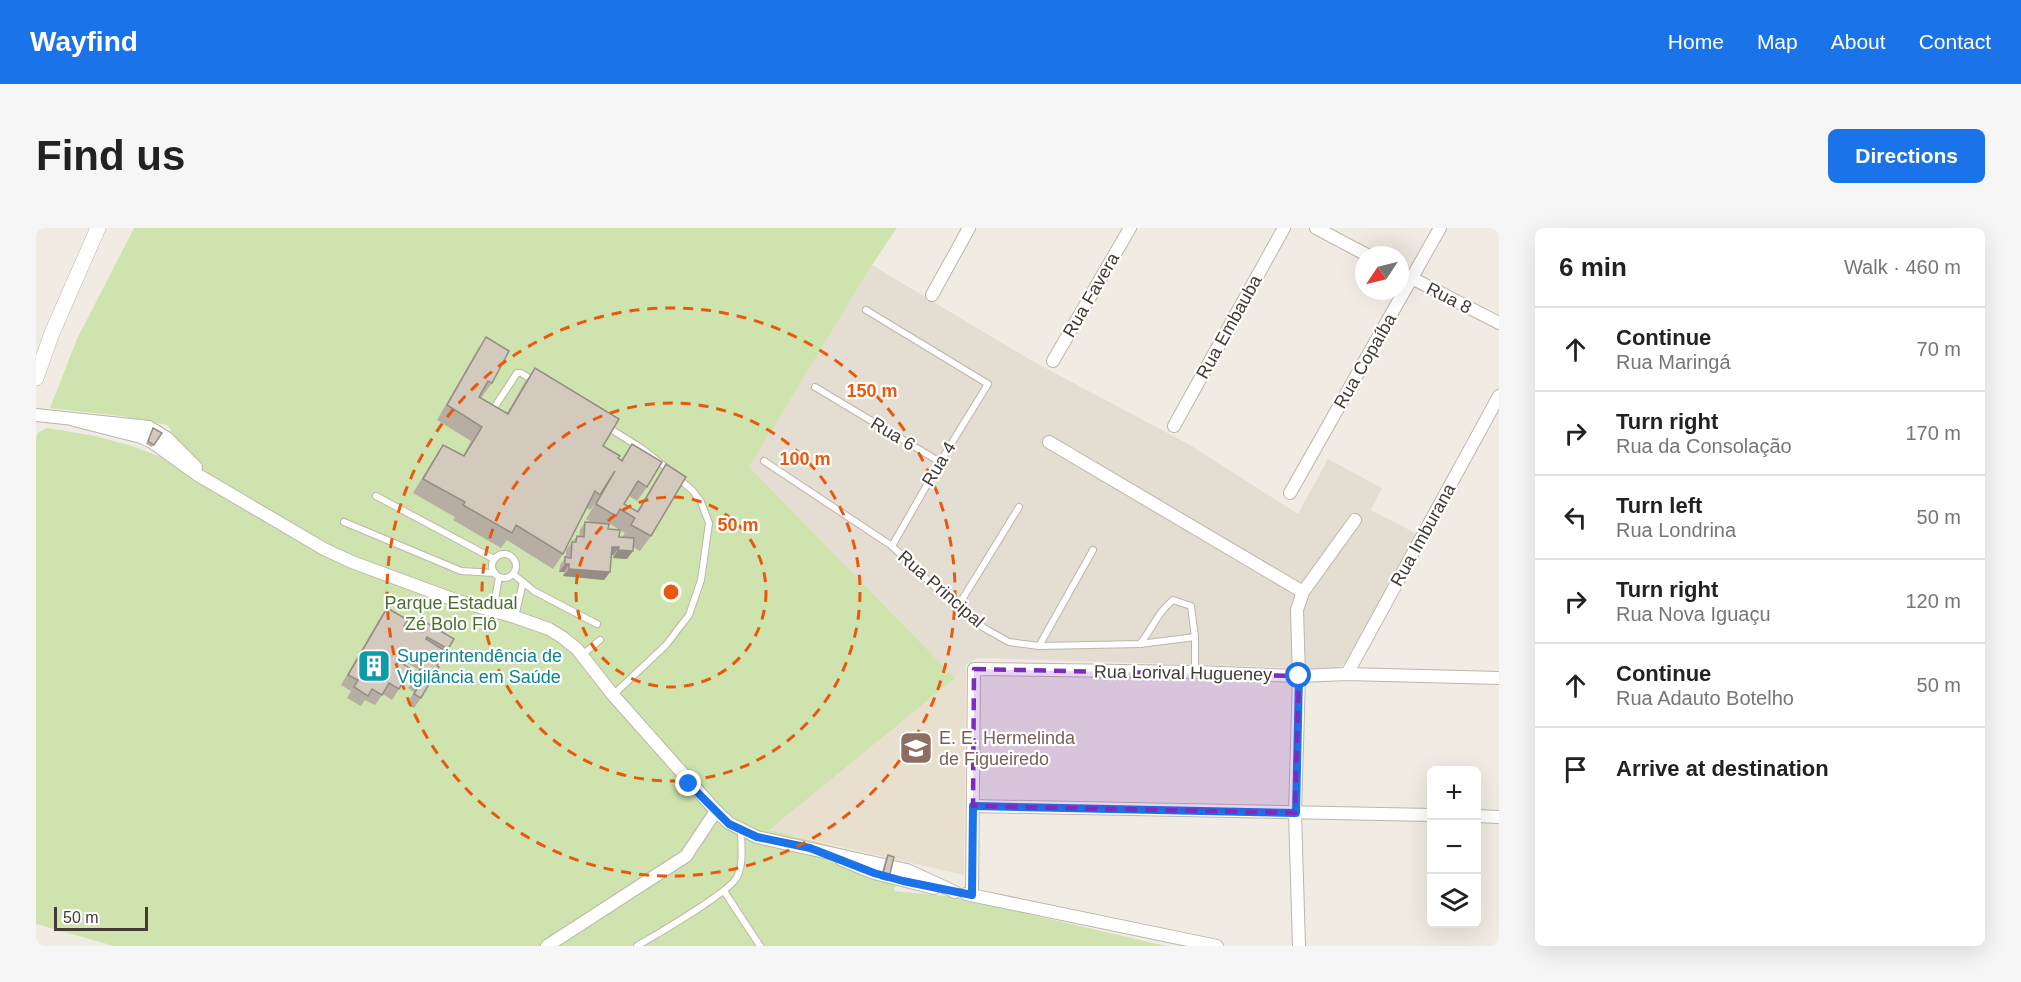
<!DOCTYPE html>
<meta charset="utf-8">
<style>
:root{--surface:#fff;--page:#f6f6f6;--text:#222;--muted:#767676;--line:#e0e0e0;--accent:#1a73e8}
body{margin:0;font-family:Helvetica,sans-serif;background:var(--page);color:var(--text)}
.controls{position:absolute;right:18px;bottom:18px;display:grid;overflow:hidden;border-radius:9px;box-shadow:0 6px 24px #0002}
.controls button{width:54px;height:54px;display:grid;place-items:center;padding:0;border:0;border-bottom:2px solid var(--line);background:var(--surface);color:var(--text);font:30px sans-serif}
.compass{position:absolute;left:1319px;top:18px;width:54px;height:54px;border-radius:50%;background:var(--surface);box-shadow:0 6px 24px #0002;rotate:235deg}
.scale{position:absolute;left:18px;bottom:15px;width:94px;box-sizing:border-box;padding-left:6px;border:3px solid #423b34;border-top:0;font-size:16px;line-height:21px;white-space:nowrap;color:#423b34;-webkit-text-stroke:4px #fff;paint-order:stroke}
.stop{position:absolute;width:18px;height:18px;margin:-14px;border:4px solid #1a73e8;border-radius:50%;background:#fff}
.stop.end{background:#1a73e8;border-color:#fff;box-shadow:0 2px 6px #0008}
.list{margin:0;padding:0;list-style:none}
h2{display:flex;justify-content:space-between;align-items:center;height:78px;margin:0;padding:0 24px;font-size:26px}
h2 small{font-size:20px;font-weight:400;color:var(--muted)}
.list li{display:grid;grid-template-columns:39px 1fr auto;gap:18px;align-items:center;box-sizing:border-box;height:84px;padding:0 24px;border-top:2px solid var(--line)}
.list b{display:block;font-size:22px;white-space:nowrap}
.list p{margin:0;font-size:20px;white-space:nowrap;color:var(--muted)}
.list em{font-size:20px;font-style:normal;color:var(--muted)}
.icon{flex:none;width:33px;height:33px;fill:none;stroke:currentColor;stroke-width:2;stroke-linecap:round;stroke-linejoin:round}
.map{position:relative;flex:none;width:1463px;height:718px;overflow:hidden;border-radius:9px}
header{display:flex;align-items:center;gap:36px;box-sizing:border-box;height:84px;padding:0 30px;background:var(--accent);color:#fff}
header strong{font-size:28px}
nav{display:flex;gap:33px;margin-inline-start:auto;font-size:21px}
.intro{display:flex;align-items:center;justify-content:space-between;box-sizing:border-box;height:144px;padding:0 36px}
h1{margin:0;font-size:42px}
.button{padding:15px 27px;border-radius:9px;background:var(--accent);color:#fff;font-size:21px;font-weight:700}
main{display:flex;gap:36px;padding:0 36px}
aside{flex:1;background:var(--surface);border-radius:9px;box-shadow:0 6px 24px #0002}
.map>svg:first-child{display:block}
.residential{fill:#e4ddd2}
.education{fill:#e9dfce}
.green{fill:#cfe3ae}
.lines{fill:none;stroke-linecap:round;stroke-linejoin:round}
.service-casing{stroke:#beb5aa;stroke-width:8}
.minor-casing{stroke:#beb5aa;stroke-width:14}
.tertiary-casing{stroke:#beb5aa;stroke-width:16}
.service{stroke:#fff;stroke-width:6}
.minor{stroke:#fff;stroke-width:12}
.tertiary{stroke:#fff;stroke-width:15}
.wall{fill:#b6ada3;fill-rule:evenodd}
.shaded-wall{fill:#948d84}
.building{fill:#d4c9bd;stroke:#948d84;stroke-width:1.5}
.route{stroke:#1a73e8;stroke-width:8}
.marked{fill:#7b2cbf;fill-opacity:0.2;stroke:#7b2cbf;stroke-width:4.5;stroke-dasharray:12 8;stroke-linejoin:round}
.ring{fill:none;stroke:#e8590c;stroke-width:3;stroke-dasharray:10 8}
.labels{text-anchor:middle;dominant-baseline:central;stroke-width:4.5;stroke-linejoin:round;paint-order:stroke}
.street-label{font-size:18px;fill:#423b34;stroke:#fff}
.park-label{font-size:18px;fill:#4a6f2c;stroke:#fff}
.culture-label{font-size:18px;fill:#0d838f;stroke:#fff;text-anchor:start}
.education-label{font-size:18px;fill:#785e54;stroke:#fff;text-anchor:start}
.centre{fill:#e8590c;stroke:#fff;stroke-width:3}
.ring-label{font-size:18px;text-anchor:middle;font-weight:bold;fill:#e8590c;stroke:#fff;stroke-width:4.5;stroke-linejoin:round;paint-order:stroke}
</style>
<header>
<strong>Wayfind</strong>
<nav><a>Home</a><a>Map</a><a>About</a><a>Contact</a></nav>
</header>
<div class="intro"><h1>Find us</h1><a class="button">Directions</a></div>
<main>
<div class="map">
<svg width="1463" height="718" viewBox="0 0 1463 718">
<rect width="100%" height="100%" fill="#f0ece3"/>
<!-- residential -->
<path class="residential" d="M836 37 998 134 1154 217 1262 286 1292 231 1346 260 1335 282 1383 307 1320 425 1302 441 941 430 930 437 919 450 712 239Z"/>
<!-- education -->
<path class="education" d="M930 437 928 647 732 602Z"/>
<!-- green -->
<path class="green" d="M98 0H861L836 37 713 239 919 450 733 602 865 635 858 663 919 669 1130 718H78L0 696V210L2 205 11 200 59 208 96 218 122 228 135 202 131 197 84 188 14 180 41 111Z"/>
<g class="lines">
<!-- service casing -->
<g class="service-casing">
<g id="service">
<path d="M830 82 952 156 904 234 856 318"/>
<path d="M779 159 904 234"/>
<path d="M456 183 481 145H485L498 153"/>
<path d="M570 198 608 222 633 242"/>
<path d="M728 233 856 318 921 380 948 400 973 414 1003 418 1104 416 1159 409"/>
<path d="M340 268 458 331"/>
<path d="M308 294 425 343 459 345"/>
<circle cx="468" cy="338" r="12"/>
<path d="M477 346 498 363 561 396"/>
<path d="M921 380 983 279"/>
<path d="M457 383 463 349"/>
<path d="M479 389 487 354"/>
<path d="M1104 416C1117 400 1121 385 1137 372L1155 378 1159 409V444"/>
<path d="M1003 418 1057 322"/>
<path d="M546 427 564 412"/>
<path d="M577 467 630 417 653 387 665 352 673 295 665 274 657 263 641 249"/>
<path d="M688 663 724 718"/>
<path d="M601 718C621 706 693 665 701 649 708 636 705 617 705 602"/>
</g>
</g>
<!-- minor casing -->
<g class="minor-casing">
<g id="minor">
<path d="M1280 0 1331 27"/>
<path d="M1364 44 1463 95"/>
<path d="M896 67 933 0"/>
<path d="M1017 133 1094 0"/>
<path d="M0 187 113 199 131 210 160 239"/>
<path d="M38 192 105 209 116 214 162 247 288 321 316 334 419 372 479 389 513 401 526 409 541 421 577 467 680 583 693 595 721 609 871 642 919 664"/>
<path d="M1138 198 1248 0"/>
<path d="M1013 214 1267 364"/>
<path d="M1254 265 1404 0"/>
<path d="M1311 446 1463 168"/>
<path d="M937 578 1396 587"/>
<path d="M1440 588 1463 589"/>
<path d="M806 632 838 645 898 660"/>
<path d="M930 666 1181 718"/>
<path d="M936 667 938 441 1159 444 1263 448 1311 446 1463 450"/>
<path d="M511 718 650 628 680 583"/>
<path d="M1263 718 1259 585 1263 448 1261 382 1267 364 1319 292"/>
</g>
</g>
<!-- tertiary casing -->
<g class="tertiary-casing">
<path id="tertiary" d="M0 150 16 105 62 0"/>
</g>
<!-- service -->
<use href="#service" class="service"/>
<!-- minor -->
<use href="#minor" class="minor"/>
<!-- tertiary -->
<use href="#tertiary" class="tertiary"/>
</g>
<!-- wall -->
<g class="wall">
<path d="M450 109 456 155 445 170 471 185 489 154 499 140 567 218 582 230 585 232 596 216 611 259 601 273 593 268 588 276 601 283 620 251 630 236 615 308 604 323 597 319 591 331 577 330V327H575L574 344 568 352 527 348 528 344H523L524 337 530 329V322L541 308 543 309 544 302 549 294 556 295 550 291 560 274 554 282 551 280 527 326 517 341 471 312 465 320 417 292 419 289 377 265 397 232 407 217 427 228 435 213 401 192 440 124ZM574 296 584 302 572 301ZM584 302 589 305 586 309H583Z"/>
<path d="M117 200 126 205 116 219 110 216Z"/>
<path d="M351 380 368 398 378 404H385L391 395 412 421 401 438 385 470 378 480 371 476 378 464 372 460 383 442 365 431 364 434 363 461 356 472 347 466 339 477 329 472 325 478 311 470 315 463 305 457 344 390Z"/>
<path d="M852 627 851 653 844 651 850 630Z"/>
</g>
<!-- shaded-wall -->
<g class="shaded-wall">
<path d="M576 319H583L577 327H570Z"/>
<path d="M582 322 597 323 591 331 577 330Z"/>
<path d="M529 336H533L528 344H523Z"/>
<path d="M533 341 574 344 568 352 527 348Z"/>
<path d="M846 649 853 650 851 653 844 651Z"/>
</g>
<!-- building -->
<g class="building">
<path d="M450 109 473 123 456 155 452 153 443 169 472 186 499 140 583 191 567 218 584 228 582 230 586 233 596 216 626 234 611 259 602 253 588 276 602 284 630 236 650 249 615 308 595 297 599 290 584 281 580 288 560 276 579 243 564 267 559 263 527 326 480 297 476 305 427 277 429 274 387 251 407 217 428 228 446 199 411 177Z"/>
<path d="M117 200 126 205 118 217 112 213Z"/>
<path d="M549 294 573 296 572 301 584 302 583 309 598 310 597 323 582 322 583 319H576L574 344 533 341V336H529V329L535 330 536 314H540L541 308 548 309Z"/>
<path d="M351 380 372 392 368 398 379 404 380 401 386 404 391 395 418 411 412 421 391 409 390 411 409 423 401 438 403 439 385 470 378 466 385 454 379 450 390 432 371 421 364 434 375 441 363 461 353 455 346 467 336 461 332 468 318 459 322 452 312 447Z"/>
<path d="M852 627 858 629 853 650 846 649Z"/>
</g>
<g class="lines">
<!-- route -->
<path class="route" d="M653 556 693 596 721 609 774 620 838 645 867 653 936 667 937 578 1260 585 1263 448"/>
</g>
<!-- marked area -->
<path class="marked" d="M938 441 1263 448 1259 585 937 578Z"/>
<!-- distance rings -->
<g class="ring">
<circle cx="635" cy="364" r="95"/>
<circle cx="635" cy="364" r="189"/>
<circle cx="635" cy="364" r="284"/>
</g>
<!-- icons -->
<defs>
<g id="building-square" transform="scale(1.725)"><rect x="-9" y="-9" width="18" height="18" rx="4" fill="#0f9aa8" stroke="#fff"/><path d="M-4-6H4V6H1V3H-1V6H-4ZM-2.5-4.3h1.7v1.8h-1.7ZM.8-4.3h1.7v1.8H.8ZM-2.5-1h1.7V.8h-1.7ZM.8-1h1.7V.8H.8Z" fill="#fff"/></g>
<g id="school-square" transform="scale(1.725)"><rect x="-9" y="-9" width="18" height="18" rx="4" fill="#8d6e63" stroke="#fff"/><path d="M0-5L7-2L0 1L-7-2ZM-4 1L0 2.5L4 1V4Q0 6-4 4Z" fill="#fff"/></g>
</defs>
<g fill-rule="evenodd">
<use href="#building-square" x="338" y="438"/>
<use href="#school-square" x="880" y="520"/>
</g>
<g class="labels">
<!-- street labels -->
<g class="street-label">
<text transform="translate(1055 67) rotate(-60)">Rua Favera</text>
<text transform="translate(1413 70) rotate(27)">Rua 8</text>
<text transform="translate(1193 99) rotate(-61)">Rua Embauba</text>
<text transform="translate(1329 133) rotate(-60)">Rua Copaíba</text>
<text transform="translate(857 206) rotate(31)">Rua 6</text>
<text transform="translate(903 236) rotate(-59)">Rua 4</text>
<text transform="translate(1387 307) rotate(-61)">Rua Imburana</text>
<text transform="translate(905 361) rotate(41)">Rua Principal</text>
<text transform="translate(1147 445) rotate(1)">Rua Lorival Hugueney</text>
</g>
<!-- park labels -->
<g class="park-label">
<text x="415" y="375">Parque Estadual<tspan x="415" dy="21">Zé Bolo Flô</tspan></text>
</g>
<!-- culture labels -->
<g class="culture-label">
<text x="361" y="428">Superintendência de<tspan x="361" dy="21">Vigilância em Saúde</tspan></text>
</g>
<!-- education labels -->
<g class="education-label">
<text x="903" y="510">E. E. Hermelinda<tspan x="903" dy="21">de Figueiredo</tspan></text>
</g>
</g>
<circle cx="635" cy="364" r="9" class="centre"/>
<g class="ring-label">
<text x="836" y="169">150 m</text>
<text x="769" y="237">100 m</text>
<text x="702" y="303">50 m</text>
</g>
</svg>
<div class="controls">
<button>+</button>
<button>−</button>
<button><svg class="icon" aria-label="layers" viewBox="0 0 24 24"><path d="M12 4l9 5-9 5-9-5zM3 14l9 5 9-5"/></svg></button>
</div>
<svg class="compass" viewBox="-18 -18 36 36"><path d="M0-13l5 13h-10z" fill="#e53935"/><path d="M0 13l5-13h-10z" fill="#767676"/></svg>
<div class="scale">50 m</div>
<div class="stop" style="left:1263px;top:448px"></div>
<div class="stop end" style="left:653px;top:556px"></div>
</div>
<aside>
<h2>6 min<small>Walk · 460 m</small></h2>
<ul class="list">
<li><svg class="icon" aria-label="ahead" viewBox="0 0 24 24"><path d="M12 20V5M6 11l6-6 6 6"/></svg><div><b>Continue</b><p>Rua Maringá</p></div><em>70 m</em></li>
<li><svg class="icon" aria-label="right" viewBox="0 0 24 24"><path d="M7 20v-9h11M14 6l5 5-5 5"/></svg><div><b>Turn right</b><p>Rua da Consolação</p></div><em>170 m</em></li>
<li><svg class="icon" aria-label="left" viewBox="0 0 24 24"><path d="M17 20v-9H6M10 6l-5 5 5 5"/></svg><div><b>Turn left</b><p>Rua Londrina</p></div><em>50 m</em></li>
<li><svg class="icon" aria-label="right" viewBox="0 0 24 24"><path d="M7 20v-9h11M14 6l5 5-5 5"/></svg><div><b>Turn right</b><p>Rua Nova Iguaçu</p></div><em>120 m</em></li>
<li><svg class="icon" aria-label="ahead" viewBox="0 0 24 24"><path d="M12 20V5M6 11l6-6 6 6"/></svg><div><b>Continue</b><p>Rua Adauto Botelho</p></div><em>50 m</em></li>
<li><svg class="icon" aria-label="arrive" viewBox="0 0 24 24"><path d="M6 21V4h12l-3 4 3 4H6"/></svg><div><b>Arrive at destination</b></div></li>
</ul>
</aside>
</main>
